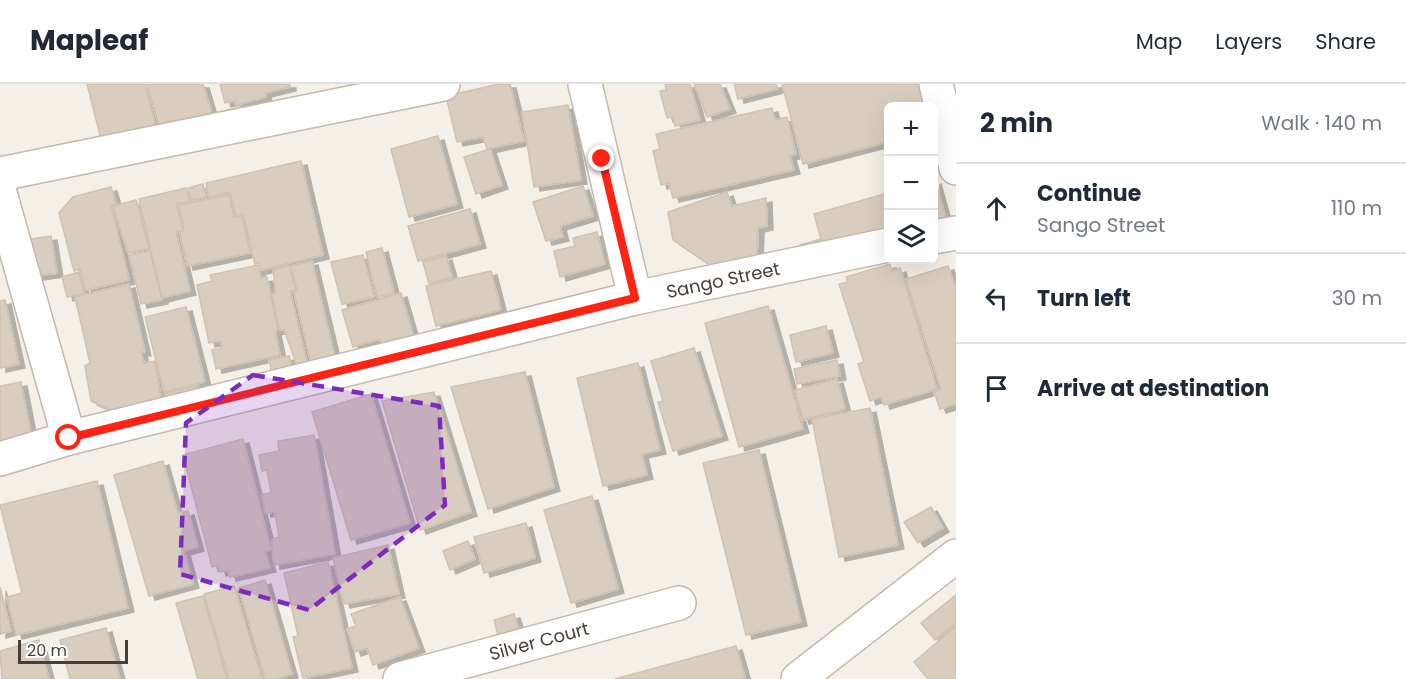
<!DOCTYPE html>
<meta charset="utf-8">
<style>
:root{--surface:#fff;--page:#f6f6f7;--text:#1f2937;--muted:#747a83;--line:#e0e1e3}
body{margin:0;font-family:Poppins,sans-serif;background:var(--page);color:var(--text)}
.controls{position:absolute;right:18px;top:18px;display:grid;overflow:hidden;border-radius:9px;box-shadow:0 6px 24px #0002}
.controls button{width:54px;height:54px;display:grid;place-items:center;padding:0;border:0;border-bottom:2px solid var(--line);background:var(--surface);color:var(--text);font:30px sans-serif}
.scale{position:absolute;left:18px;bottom:15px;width:110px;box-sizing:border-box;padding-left:6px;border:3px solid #473f36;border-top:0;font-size:16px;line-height:21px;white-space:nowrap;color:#473f36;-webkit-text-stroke:4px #fff;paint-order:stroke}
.stop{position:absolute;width:18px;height:18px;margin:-14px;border:4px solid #ff2313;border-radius:50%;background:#fff}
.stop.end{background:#ff2313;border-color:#fff;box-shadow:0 2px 6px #0008}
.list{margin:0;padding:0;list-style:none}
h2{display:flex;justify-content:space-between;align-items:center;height:78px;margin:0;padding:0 24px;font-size:26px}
h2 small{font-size:20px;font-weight:400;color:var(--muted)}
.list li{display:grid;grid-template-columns:39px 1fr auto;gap:18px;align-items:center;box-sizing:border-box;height:90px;padding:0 24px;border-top:2px solid var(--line)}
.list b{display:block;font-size:22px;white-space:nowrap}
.list p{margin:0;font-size:20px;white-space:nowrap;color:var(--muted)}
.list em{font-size:20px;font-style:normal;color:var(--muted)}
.icon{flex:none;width:33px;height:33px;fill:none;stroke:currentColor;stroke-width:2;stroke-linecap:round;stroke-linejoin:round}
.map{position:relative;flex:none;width:956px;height:595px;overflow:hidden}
header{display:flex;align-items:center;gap:36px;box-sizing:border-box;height:84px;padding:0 30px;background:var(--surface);border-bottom:2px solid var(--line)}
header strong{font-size:28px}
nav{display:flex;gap:33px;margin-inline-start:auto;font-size:21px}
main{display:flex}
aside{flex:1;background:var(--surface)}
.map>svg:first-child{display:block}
.building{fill:#d9cdbf;stroke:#d1c1af;stroke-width:1.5;filter:url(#shadow)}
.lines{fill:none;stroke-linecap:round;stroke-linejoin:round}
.minor-casing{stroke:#c3b9ac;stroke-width:36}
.minor{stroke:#fff;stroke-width:33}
.route{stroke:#ff2313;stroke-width:8}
.marked{fill:#7b2cbf;fill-opacity:0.2;stroke:#7b2cbf;stroke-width:4.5;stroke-dasharray:12 8;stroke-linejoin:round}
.labels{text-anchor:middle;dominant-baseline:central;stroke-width:4.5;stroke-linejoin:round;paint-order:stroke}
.street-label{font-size:18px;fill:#473f36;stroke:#fff}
</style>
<header>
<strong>Mapleaf</strong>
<nav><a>Map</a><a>Layers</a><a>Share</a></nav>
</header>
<main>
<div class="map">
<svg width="956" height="595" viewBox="0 0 956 595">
<defs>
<filter id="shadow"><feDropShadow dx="6" dy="4" stdDeviation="0" flood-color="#0004"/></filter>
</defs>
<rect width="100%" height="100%" fill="#f4efe7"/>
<!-- building -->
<g class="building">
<path d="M87 0H145L156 44 102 59Z"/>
<path d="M147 0H203L212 30 160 45Z"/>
<path d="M220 0H290V3L265 9 266 13 236 21 235 17 225 19Z"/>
<path d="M499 0H510L524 57 487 65 483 53 457 58 446 12Z"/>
<path d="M665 0H690L700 36 675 42 673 32 667 34 660 7 666 6Z"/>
<path d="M694 0H720L730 25 707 33Z"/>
<path d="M734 0H776L778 5 738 15Z"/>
<path d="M782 0H921L927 22H888V58L803 80Z"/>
<path d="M568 21 581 96 534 103 522 28Z"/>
<path d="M772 24 775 36 787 33 796 70 790 72 794 86 673 114 669 99 661 101 653 67 660 65 656 50Z"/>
<path d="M438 52 457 120 409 133 391 65Z"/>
<path d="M490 65 502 101 476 110 464 73Z"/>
<path d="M301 77 323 171 261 186 259 179 255 180 243 130 236 131 230 108 209 113 206 99Z"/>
<path d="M935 96 946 135 934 139V97Z"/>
<path d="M203 100 206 113 191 116 188 104Z"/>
<path d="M583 102 593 132 560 142 563 153 546 157 533 118Z"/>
<path d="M111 103 116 120 111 122 129 196 86 206 80 185 74 187 59 129 73 113Z"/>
<path d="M186 104 189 117 176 120 183 146 176 148 190 207 162 214 139 115Z"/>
<path d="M727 108 732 122 766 114 767 142 758 144 757 173 711 182 673 156 668 128Z"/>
<path d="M888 109V151L804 175 800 161 821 155 814 130Z"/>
<path d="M229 111 234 133 242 132 250 169 187 182 180 148 184 147 179 121Z"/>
<path d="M136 116 149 164 128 169 113 122Z"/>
<path d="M470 125 480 160 418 177 408 142Z"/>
<path d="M597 148 605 180 560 193 554 167 575 162 573 154Z"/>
<path d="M51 152 57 189 24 194 18 157Z"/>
<path d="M382 164 394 209 377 213 366 168Z"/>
<path d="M150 167 162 216 141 220 129 171Z"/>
<path d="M363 171 374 213 342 220 331 178Z"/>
<path d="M446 172 452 193 429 200 423 178Z"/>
<path d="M312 177 338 286 314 291 294 208 297 207 291 182Z"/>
<path d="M890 180 892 187 900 184 937 305 884 321 881 313 870 317 858 280 864 278 839 200 848 198 846 193Z"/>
<path d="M258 181 261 194 267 193 278 246 275 247 280 271 216 285 212 266 222 264 221 257 209 259 197 201 212 197 210 191Z"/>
<path d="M289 182 296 206 290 207 310 291 301 294 284 245 279 246 272 210 276 209 273 186Z"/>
<path d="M948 182 956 206V320L940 325 934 308 941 306 906 195Z"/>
<path d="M491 187 501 226 436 242 426 202Z"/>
<path d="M79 188 84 210 67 213 62 193Z"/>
<path d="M129 200 145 268H141L144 279 155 277 162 320 116 328 91 317 85 282 90 279 75 213Z"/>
<path d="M401 209 416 261 385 271 380 255 353 263 342 226Z"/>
<path d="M5 216 19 280 0 284V217Z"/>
<path d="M768 222 803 345 739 363 705 239Z"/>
<path d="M186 223 205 298 164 308 145 233Z"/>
<path d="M826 242 833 269 796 278 790 251Z"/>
<path d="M694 264 722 352 673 367 658 318 663 317 651 277Z"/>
<path d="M289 272 295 297 275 302 269 276Z"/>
<path d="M837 276 840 292 797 300 794 285Z"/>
<path d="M638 279 660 366 642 370 647 391 603 402 577 294Z"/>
<path d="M525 288 554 403 488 425 451 303Z"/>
<path d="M837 295 845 325 803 336 795 306Z"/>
<path d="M21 298 32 355 0 362V302Z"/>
<path d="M198 302 199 305 169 328 165 309Z"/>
<path d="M434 308 471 428 420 446 382 317Z"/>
<path d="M371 310 410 439 351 456 312 328Z"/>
<path d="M870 324 898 461 839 473 812 335Z"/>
<path d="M314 351 335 470 274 481 272 455 279 453 275 428 265 429 262 410 271 409 267 386 262 387 259 371 279 367 278 357Z"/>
<path d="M243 355 271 466 265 467 270 484 230 493 228 486 220 488 218 481 212 483 183 371Z"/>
<path d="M759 366 801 538 746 551 703 379Z"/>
<path d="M163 377 178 430 188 427 198 463 184 467 193 500 149 512 114 391Z"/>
<path d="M97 397 128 524 16 551 7 513 22 509 0 421Z"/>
<path d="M592 412 618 505 571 519 544 426Z"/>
<path d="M931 423 943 444 918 459 904 438Z"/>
<path d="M526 439 535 474 484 489 474 453Z"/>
<path d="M468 457 475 475 450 486 443 467Z"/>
<path d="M388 461 399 510 344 520 333 474Z"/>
<path d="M328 478 352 584 303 594 293 553 298 552 284 489Z"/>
<path d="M265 496 292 590 276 595H265L239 504Z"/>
<path d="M234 502 262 595H229L204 510Z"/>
<path d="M0 503 11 547 0 550Z"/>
<path d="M956 511V539L935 556 921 539Z"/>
<path d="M203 512 227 595H198L176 519Z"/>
<path d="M400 513 419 564 373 581 367 564 355 568 347 545 356 542 351 530Z"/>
<path d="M514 530 519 546 498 551 494 536Z"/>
<path d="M956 542V595H928L914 578Z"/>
<path d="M106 544 120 595H70L60 556Z"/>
<path d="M39 556 49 595H2L0 567Z"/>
<path d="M736 562 745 593 742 595H615Z"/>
</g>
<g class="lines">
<!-- minor casing -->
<g class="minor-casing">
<g id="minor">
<path d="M585 0 635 214"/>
<path d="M936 0 956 84"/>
<path d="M0 90 443 0"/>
<path d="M0 109 69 354"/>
<path d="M934 153 956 149"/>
<path d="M0 375 69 354 635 214 888 161"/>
<path d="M400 595 679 519"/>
<path d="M798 595 956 472"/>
</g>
</g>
<!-- minor -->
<use href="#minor" class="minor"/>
</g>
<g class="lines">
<!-- route -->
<path class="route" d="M69 354 635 214 602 75"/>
</g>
<!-- marked area -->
<path class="marked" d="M253 291 439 322 445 421 309 526 180 490 186 339Z"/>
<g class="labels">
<!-- street labels -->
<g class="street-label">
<text transform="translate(723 196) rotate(-12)">Sango Street</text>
<text transform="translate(539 557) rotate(-15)">Silver Court</text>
</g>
</g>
</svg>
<div class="controls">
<button>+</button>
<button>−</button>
<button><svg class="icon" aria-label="layers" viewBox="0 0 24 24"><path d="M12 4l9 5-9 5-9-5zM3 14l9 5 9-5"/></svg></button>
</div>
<div class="scale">20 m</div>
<div class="stop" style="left:69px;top:354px"></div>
<div class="stop end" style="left:602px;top:75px"></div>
</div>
<aside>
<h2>2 min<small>Walk · 140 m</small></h2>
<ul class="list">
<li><svg class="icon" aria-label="ahead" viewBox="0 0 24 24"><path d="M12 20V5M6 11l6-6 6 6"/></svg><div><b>Continue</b><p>Sango Street</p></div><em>110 m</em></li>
<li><svg class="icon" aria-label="left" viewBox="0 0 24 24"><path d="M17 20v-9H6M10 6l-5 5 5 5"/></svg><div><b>Turn left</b></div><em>30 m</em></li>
<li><svg class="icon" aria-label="arrive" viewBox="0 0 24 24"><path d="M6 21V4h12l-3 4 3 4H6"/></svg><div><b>Arrive at destination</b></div></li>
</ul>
</aside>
</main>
